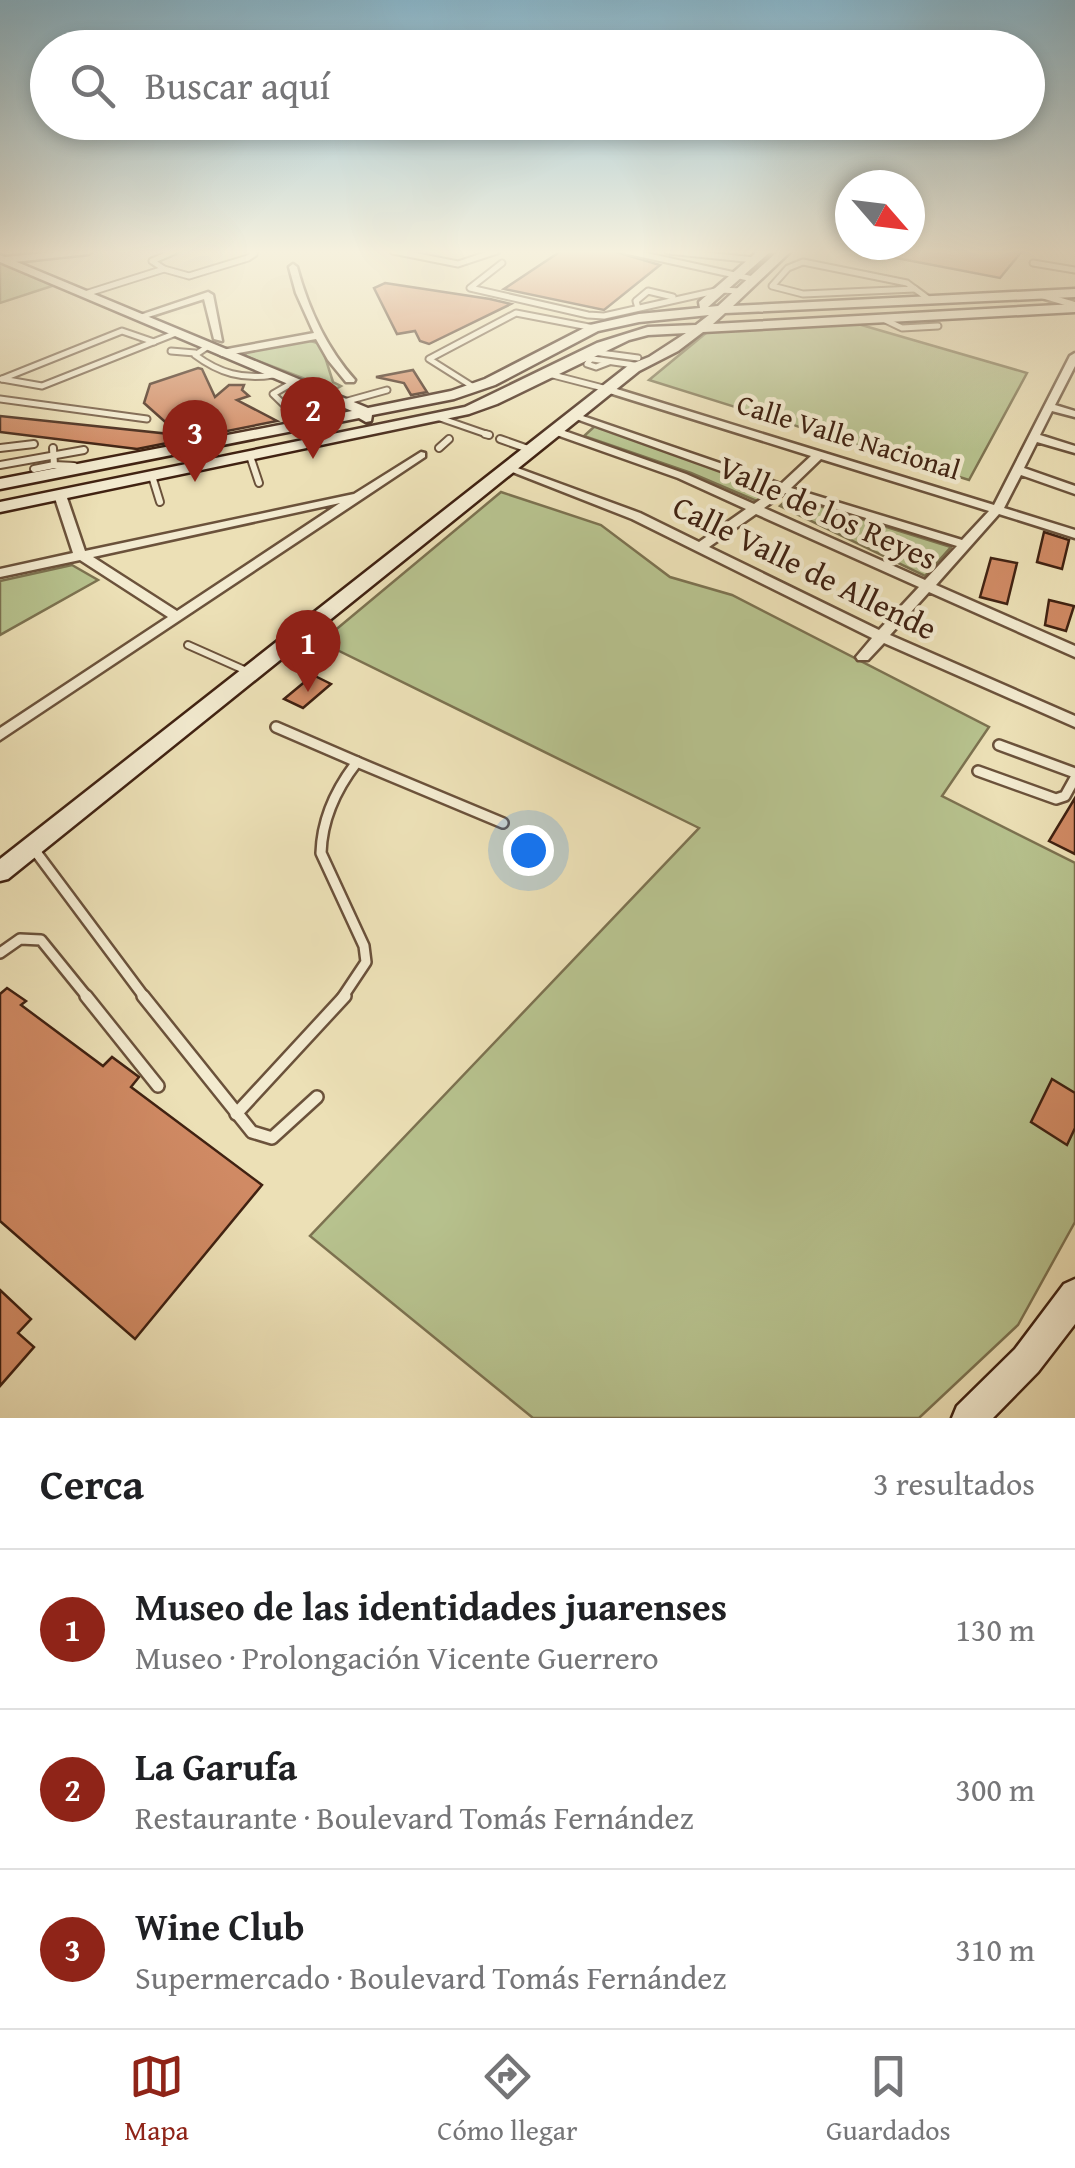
<!DOCTYPE html>
<html lang="es">
<meta charset="utf-8">
<style>
:root{--surface:#fff;--page:#f6f6f6;--text:#202124;--muted:#757577;--line:#e0e0e0;--accent:#8f2418}
body{margin:0;font-family:"Gentium Book Plus",serif;background:var(--page);color:var(--text)}
.compass{position:absolute;left:835px;top:170px;width:90px;height:90px;border-radius:50%;background:var(--surface);box-shadow:0 5px 15px #0003;rotate:118deg}
.you{position:absolute;left:528px;top:850px;width:35px;height:35px;margin:-25px;border:8px solid #fff;border-radius:50%;background:#1a73e8;box-shadow:0 0 0 15px #1a73e833}
.badge{display:grid;place-items:center;width:65px;height:65px;border-radius:50%;background:var(--accent);color:#fff;font-size:32px;font-weight:700}
.pin{position:absolute;translate:-50% -82px;filter:drop-shadow(0 2px 5px #0008)}
.pin::after{content:'';position:absolute;top:52px;width:35px;height:30px;background:inherit;clip-path:polygon(0 0,100% 0,50% 100%)}
.list{margin:0;padding:0;list-style:none}
h2{display:flex;justify-content:space-between;align-items:center;height:130px;margin:0;padding:0 40px;font-size:42px}
h2 small{font-size:32px;font-weight:400;color:var(--muted)}
.list li{display:grid;grid-template-columns:65px 1fr auto;gap:30px;align-items:center;box-sizing:border-box;height:160px;padding:0 40px;border-top:2px solid var(--line)}
.list b{display:block;font-size:38px;white-space:nowrap}
.list p{margin:0;font-size:32px;white-space:nowrap;color:var(--muted)}
.list em{font-size:32px;font-style:normal;color:var(--muted)}
.icon{flex:none;width:55px;height:55px;fill:none;stroke:currentColor;stroke-width:2;stroke-linecap:round;stroke-linejoin:round}
.map{position:relative;flex:none;width:1075px;height:1418px;overflow:hidden}
.search{position:absolute;background:var(--surface);box-shadow:0 5px 15px #0003;left:30px;right:30px;top:30px;height:110px;display:flex;align-items:center;gap:25px;box-sizing:border-box;padding:0 35px;border-radius:55px;color:var(--muted);font-size:38px}
.sheet{height:610px;background:var(--surface)}
nav{display:flex;justify-content:space-around;align-items:center;box-sizing:border-box;height:140px;border-top:2px solid var(--line);background:var(--surface);font-size:28px;color:var(--muted)}
nav a{display:grid;justify-items:center;gap:5px}
nav .on{color:var(--accent)}
.map>svg:first-child{display:block}
.green{fill:#b7c28e;stroke:#7c7250;stroke-width:2.5}
.building{fill:#d08a64;stroke:#402212;stroke-width:2.5}
.lines{fill:none;stroke-linecap:round;stroke-linejoin:round}
.lane-far3-casing{stroke:#6b523b;stroke-width:9}
.lane-far2-casing{stroke:#6b523b;stroke-width:10}
.lane-far1-casing{stroke:#6b523b;stroke-width:14}
.lane-casing{stroke:#6b523b;stroke-width:16}
.street-casing{stroke:#6b523b;stroke-width:5}
.secondary-casing{stroke:#402212;stroke-width:5}
.lane-far3{stroke:#f3ebd0;stroke-width:5}
.lane-far2{stroke:#f3ebd0;stroke-width:6}
.lane-far1{stroke:#f3ebd0;stroke-width:9}
.lane{stroke:#f3ebd0;stroke-width:11}
.street{fill:#f3ebd0;fill-rule:evenodd}
.secondary{fill:#f3ebd0;fill-rule:evenodd}
.labels{text-anchor:middle;dominant-baseline:central;stroke-width:9;stroke-linejoin:round;paint-order:stroke}
.far-street-label{font-size:28px;fill:#402212;stroke:#f3ebd0}
.street-label{font-size:32px;fill:#402212;stroke:#f3ebd0}
</style>
<div class="map">
<svg width="1075" height="1418" viewBox="0 0 1075 1418">
<rect width="100%" height="100%" fill="#ece0b6"/>
<filter id="stains"><feTurbulence type="fractalNoise" baseFrequency=".002" numOctaves="4"/><feColorMatrix values="0 0 0 0 .2 0 0 0 0 .09 0 0 0 0 .02 0 0 0 .5 -.17"/></filter>
<radialGradient id="worn" r=".72"><stop offset=".6" stop-color="#630" stop-opacity="0"/><stop offset="1" stop-color="#630" stop-opacity=".3"/></radialGradient>
<!-- green -->
<g class="green">
<path d="M0 262 55 285 0 303Z"/>
<path d="M858 324 1027 373 969 480 649 380 706 333 718 330Z"/>
<path d="M307 340 321 344 333 382 341 386 334 390 245 356 247 350Z"/>
<path d="M595 426 776 488 759 502 691 473 584 436Z"/>
<path d="M501 492 601 525 670 577 732 595 989 727 942 796 1075 863V1222L1018 1325 919 1418H533L310 1236 699 828 321 642Z"/>
<path d="M790 497 951 547 925 576 780 506Z"/>
<path d="M72 565 98 580 0 635V581Z"/>
</g>
<!-- building -->
<g class="building">
<path d="M561 251H613L660 265 604 310 504 289Z"/>
<path d="M891 251H1022L1000 278 891 257Z"/>
<path d="M385 283 490 299 511 304 429 344 420 341 415 331 397 334 374 288Z"/>
<path d="M198 368 202 369 215 397 229 385H244L242 390 249 396 237 400 277 421 137 449 0 432V416L180 435 144 403 150 384Z"/>
<path d="M413 370 427 392 411 395 404 383 376 377Z"/>
<path d="M1044 532 1069 540 1062 569 1037 562Z"/>
<path d="M991 558 1017 563 1007 604 980 597Z"/>
<path d="M1049 600 1074 606 1066 631 1045 625Z"/>
<path d="M313 675 331 684 303 708 284 699Z"/>
<path d="M1075 798V854L1049 841Z"/>
<path d="M7 988 26 1001 21 1005 103 1066 112 1057 139 1077 131 1087 262 1185 135 1339 0 1221V994Z"/>
<path d="M1052 1079 1075 1093V1128L1067 1145 1031 1122Z"/>
<path d="M0 1290 31 1319 18 1333 34 1347 0 1386Z"/>
</g>
<g class="lines">
<!-- lane-far3 casing -->
<g class="lane-far3-casing">
<g id="lane-far3">
<path d="M393 251 458 264 497 251"/>
<path d="M626 251 753 279"/>
<path d="M668 251 755 260"/>
<path d="M803 262 907 283 915 289 803 294 772 286 788 268Z"/>
<path d="M502 263 470 288 588 315 604 316 720 290 741 291"/>
<path d="M1033 263 1075 270"/>
<path d="M164 269 189 276 248 258 254 254 251 251"/>
<path d="M915 289 930 300"/>
<path d="M85 294 164 269 152 261 175 251"/>
<path d="M638 308 636 301 648 291 673 297"/>
<path d="M881 318 902 328 938 326"/>
<path d="M207 347 195 355C219 373 243 380 273 375"/>
<path d="M171 351 195 353"/>
<path d="M593 352 638 358"/>
<path d="M579 357 634 365"/>
<path d="M590 360 587 364 596 367 609 362"/>
<path d="M549 374 607 389"/>
<path d="M2 379 42 386 176 333"/>
<path d="M2 379 122 331 154 342"/>
<path d="M292 383 273 394 305 425"/>
<path d="M475 388 429 359 516 313 594 328"/>
<path d="M0 399 147 419"/>
<path d="M344 402 387 390"/>
<path d="M440 418 489 435"/>
</g>
</g>
<!-- lane-far2 casing -->
<g class="lane-far2-casing">
<g id="lane-far2">
<path d="M485 434 489 435"/>
<path d="M500 439 531 450"/>
<path d="M0 448 34 444"/>
<path d="M53 448 54 465 74 466"/>
<path d="M439 448 449 439"/>
<path d="M250 456 259 483"/>
<path d="M0 465 84 450"/>
<path d="M34 469 54 465"/>
<path d="M152 476 160 502"/>
<path d="M188 645 251 673"/>
</g>
</g>
<!-- lane-far1 casing -->
<g class="lane-far1-casing">
<g id="lane-far1">
<path d="M276 727 357 762"/>
<path d="M999 745 1075 773"/>
<path d="M978 771 1056 799 1065 796 1075 778"/>
<path d="M33 848 145 998"/>
<path d="M0 953 20 939 41 940 88 998"/>
<path d="M342 998 366 962 364 946 321 853C322 818 336 789 357 762L503 823"/>
</g>
</g>
<!-- lane casing -->
<g class="lane-casing">
<g id="lane">
<path d="M86 996 158 1086"/>
<path d="M143 996 252 1132 272 1138 317 1097"/>
<path d="M236 1114 345 996"/>
</g>
</g>
<!-- street casing -->
<g class="street-casing">
<g id="street">
<path d="M65 251H92L88 254 5 263 1 260 5 257Z"/>
<path d="M293 264 297 267C308 308 327 349 355 380L354 382H346L328 360 316 339 222 356 217 353 222 350 314 333 296 293 289 267Z"/>
<path d="M208 292 213 295 222 341 214 339 204 299 142 319 134 317Z"/>
<path d="M1041 292 1075 302V308L1038 297V293Z"/>
<path d="M1075 353V366L1055 405 1075 411V417L1052 411 1040 435 1075 446V453L1037 442 1024 468 1075 486V494L1021 475 1004 508 1075 530V538L999 514 936 585 1075 646V657L929 592 890 635 1075 716V727L884 643 868 660H858L856 657 872 638 632 519 502 468 508 465 512 466 640 513 699 542 746 509 678 478 551 433V429H559L686 474 754 504 774 490 568 416 577 414 781 484 811 456 603 391V387L607 386 994 505 1070 356ZM821 459 989 511 962 540 791 488ZM785 493 957 546 925 580 764 508ZM756 514 919 587 879 630 709 547Z"/>
<path d="M421 452 425 453V457L0 740V728L168 617 80 560 0 577V569L73 553 54 495 56 492 60 491 66 495 85 551 354 494ZM340 503 177 611 93 557Z"/>
</g>
</g>
<!-- secondary casing -->
<g class="secondary-casing">
<g id="secondary">
<path d="M758 251 770 252 708 307 718 306 778 251H791L733 306 1075 289V297L725 313 713 324 1075 304V312L703 332 678 351 639 371 8 879 0 881V859L629 365 649 357 686 333 648 335 629 340 497 404 469 414 0 512V502L465 407 597 343 648 327 696 325 709 315 639 322 598 331 495 385 454 399 372 415 371 421 366 422 359 418 0 489V479L352 411 0 262V255L368 408 451 391 485 379 590 325 639 314 700 308 699 302Z"/>
<path d="M1075 1279V1324L1038 1372 993 1418H952L957 1406 1015 1349 1064 1284Z"/>
</g>
</g>
<!-- lane-far3 -->
<use href="#lane-far3" class="lane-far3"/>
<!-- lane-far2 -->
<use href="#lane-far2" class="lane-far2"/>
<!-- lane-far1 -->
<use href="#lane-far1" class="lane-far1"/>
<!-- lane -->
<use href="#lane" class="lane"/>
<!-- street -->
<use href="#street" class="street"/>
<!-- secondary -->
<use href="#secondary" class="secondary"/>
</g>
<!-- sky -->
<linearGradient id="sky" x2="0" y2="1"><stop stop-color="#89b8ce"/><stop offset="0.56" stop-color="#f6f1de"/><stop offset="1" stop-color="#f6f1de" stop-opacity="0"/></linearGradient>
<rect width="1075" height="450" fill="url(#sky)"/>
<g class="labels">
<!-- far-street labels -->
<g class="far-street-label">
<text transform="translate(849 436) rotate(17)">Calle Valle Nacional</text>
</g>
<!-- street labels -->
<g class="street-label">
<text transform="translate(828 512) rotate(24)">Valle de los Reyes</text>
<text transform="translate(805 567) rotate(26)">Calle Valle de Allende</text>
</g>
</g>
<rect width="100%" height="100%" filter="url(#stains)"/>
<rect width="100%" height="100%" fill="url(#worn)"/>
</svg>
<svg class="compass" viewBox="-18 -18 36 36"><path d="M0-13l5 13h-10z" fill="#e53935"/><path d="M0 13l5-13h-10z" fill="#757577"/></svg>
<div class="you"></div>
<div class="pin badge" style="left:308px;top:692px">1</div>
<div class="pin badge" style="left:313px;top:459px">2</div>
<div class="pin badge" style="left:195px;top:482px">3</div>
<div class="search"><svg class="icon" aria-label="search" viewBox="0 0 24 24"><circle cx="10" cy="10" r="6"/><path d="M15 15l6 6"/></svg>Buscar aquí</div>
</div>
<section class="sheet">
<h2>Cerca<small>3 resultados</small></h2>
<ul class="list">
<li><span class="badge">1</span><div><b>Museo de las identidades juarenses</b><p>Museo · Prolongación Vicente Guerrero</p></div><em>130 m</em></li>
<li><span class="badge">2</span><div><b>La Garufa</b><p>Restaurante · Boulevard Tomás Fernández</p></div><em>300 m</em></li>
<li><span class="badge">3</span><div><b>Wine Club</b><p>Supermercado · Boulevard Tomás Fernández</p></div><em>310 m</em></li>
</ul>
</section>
<nav>
<a class="on"><svg class="icon" aria-label="map" viewBox="0 0 24 24"><path d="M3 6l6-2 6 2 6-2v14l-6 2-6-2-6 2zM9 4v14M15 6v14"/></svg>Mapa</a>
<a><svg class="icon" aria-label="directions" viewBox="0 0 24 24"><path d="M12 3l9 9-9 9-9-9zM9 14v-3h6M13 9l2 2-2 2"/></svg>Cómo llegar</a>
<a><svg class="icon" aria-label="saved" viewBox="0 0 24 24"><path d="M7 4h10v16l-5-4-5 4z"/></svg>Guardados</a>
</nav>
